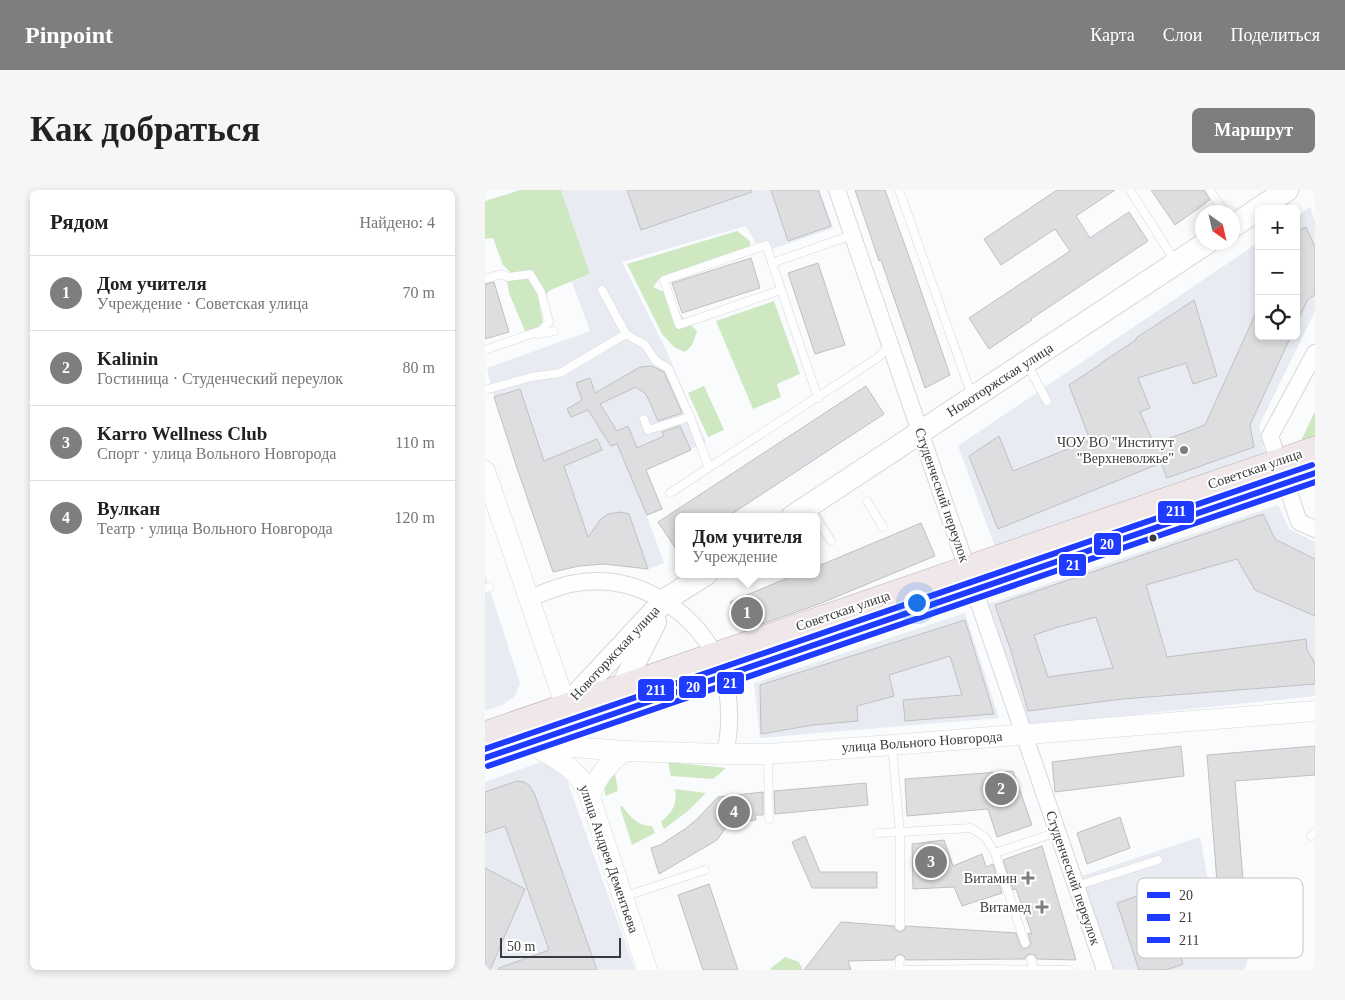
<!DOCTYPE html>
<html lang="ru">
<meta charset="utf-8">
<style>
:root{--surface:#fff;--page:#f6f6f6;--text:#222;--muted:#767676;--line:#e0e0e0;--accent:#7c7e80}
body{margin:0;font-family:"Times New Roman",serif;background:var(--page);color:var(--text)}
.controls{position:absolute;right:15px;top:15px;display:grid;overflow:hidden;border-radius:8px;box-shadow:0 2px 8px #0003}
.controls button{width:45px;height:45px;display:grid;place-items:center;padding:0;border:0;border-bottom:1px solid var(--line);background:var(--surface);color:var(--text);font:25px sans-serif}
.compass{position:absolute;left:710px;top:15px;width:45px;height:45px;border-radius:50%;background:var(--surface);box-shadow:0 2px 8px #0003;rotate:146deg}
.scale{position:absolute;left:15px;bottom:12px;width:121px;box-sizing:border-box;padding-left:5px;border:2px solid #383a3d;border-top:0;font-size:14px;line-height:18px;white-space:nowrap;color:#383a3d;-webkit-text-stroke:4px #fff;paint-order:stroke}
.you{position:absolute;left:431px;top:412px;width:18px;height:18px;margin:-12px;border:4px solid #fff;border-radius:50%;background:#1a73e8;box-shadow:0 0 0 8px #1a73e833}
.badge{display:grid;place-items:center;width:32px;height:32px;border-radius:50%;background:var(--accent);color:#fff;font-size:16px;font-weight:700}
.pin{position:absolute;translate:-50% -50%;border:2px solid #fff;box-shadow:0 1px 5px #0006}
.popup{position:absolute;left:190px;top:323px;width:145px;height:65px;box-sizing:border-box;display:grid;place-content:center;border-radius:8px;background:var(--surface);filter:drop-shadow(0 1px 4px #0005);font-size:16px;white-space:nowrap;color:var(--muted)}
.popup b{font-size:19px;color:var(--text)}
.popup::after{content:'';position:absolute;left:50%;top:100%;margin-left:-10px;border:10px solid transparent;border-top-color:var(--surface)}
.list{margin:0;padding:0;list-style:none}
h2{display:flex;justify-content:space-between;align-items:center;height:65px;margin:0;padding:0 20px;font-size:21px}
h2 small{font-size:16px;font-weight:400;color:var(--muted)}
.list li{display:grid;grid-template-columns:32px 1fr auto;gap:15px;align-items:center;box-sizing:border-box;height:75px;padding:0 20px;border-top:1px solid var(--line)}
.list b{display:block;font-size:19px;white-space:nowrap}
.list p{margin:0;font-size:16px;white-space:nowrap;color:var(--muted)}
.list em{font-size:16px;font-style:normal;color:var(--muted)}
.icon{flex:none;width:28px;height:28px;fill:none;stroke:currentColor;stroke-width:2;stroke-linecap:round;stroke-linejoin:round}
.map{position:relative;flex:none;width:830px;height:780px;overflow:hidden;border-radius:8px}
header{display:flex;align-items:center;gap:30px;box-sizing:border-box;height:70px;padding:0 25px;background:var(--accent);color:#fff}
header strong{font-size:24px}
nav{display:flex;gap:28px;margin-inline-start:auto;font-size:18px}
.intro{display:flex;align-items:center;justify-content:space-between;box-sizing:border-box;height:120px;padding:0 30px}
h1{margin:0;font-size:35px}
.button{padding:12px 22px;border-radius:8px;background:var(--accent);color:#fff;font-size:18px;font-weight:700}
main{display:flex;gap:30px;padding:0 30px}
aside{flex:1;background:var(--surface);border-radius:8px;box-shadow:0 2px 8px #0003}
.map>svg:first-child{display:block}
.built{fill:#e8ecf2}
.green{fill:#cee8c2}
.building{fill:#dedde0;stroke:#bfc0c2;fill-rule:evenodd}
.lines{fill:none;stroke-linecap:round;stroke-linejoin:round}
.service-casing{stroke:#d6d8da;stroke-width:9}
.minor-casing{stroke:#d6d8da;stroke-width:18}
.tertiary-casing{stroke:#d6d8da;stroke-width:21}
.secondary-casing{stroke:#d6d8da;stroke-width:24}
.primary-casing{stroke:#beadb2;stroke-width:26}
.service{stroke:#fefeff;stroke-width:8}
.minor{stroke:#fefeff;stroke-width:16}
.tertiary{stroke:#fefeff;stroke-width:20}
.secondary{stroke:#fefeff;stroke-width:22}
.primary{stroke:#f0e7e9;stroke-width:25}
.bus-1-casing{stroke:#fff;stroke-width:10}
.bus-2-casing{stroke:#fff;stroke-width:10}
.bus-3-casing{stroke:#fff;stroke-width:10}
.bus-1{stroke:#1f3bff;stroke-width:6}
.bus-2{stroke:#1f3bff;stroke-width:6}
.bus-3{stroke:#1f3bff;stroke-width:6}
.poi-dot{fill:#7c7e80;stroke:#fff;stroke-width:2}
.bus-dot{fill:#383a3d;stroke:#fff;stroke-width:2}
.labels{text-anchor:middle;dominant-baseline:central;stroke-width:4;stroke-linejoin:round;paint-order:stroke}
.street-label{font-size:14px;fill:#383a3d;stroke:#fff}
.poi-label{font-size:14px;fill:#383a3d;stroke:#fff;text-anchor:end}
.key{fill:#fff;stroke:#c3c4c5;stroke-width:1}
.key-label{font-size:14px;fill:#383a3d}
.line-badge{stroke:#fff;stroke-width:2}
.badge-label{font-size:14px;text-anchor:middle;font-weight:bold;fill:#fff}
</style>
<header>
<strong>Pinpoint</strong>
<nav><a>Карта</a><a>Слои</a><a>Поделиться</a></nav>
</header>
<div class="intro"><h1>Как добраться</h1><a class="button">Маршрут</a></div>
<main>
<aside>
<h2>Рядом<small>Найдено: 4</small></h2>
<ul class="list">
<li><span class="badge">1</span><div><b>Дом учителя</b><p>Учреждение · Советская улица</p></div><em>70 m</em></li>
<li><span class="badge">2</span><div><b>Kalinin</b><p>Гостиница · Студенческий переулок</p></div><em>80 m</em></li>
<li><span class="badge">3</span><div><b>Karro Wellness Club</b><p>Спорт · улица Вольного Новгорода</p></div><em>110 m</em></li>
<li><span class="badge">4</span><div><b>Вулкан</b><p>Театр · улица Вольного Новгорода</p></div><em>120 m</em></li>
</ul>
</aside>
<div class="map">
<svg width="830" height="780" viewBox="0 0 830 780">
<rect width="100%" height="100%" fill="#f9fbfd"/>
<!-- built -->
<g class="built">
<path d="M76 0H335L348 38 285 60 282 55 271 53 261 36 137 72 181 160 221 252 161 280 177 319 162 326 179 373 163 379 119 374 9 207 2 178 105 141 87 92 105 84Z"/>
<path d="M825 17 830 31V121L774 236 780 264 511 360 473 256 774 52V146H811V27Z"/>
<path d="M793 315 804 339 830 352V506L539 536 497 416Z"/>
<path d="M0 385 35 493 30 506 17 515 0 521Z"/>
<path d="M480 423 514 528 275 548 269 493Z"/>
<path d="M59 571 79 582 150 780H0V592Z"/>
<path d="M715 647 727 712 737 723 761 739 768 755 759 780H628L596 686Z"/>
</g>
<!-- green -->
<g class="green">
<path d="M35 0H76L105 84 65 100 54 113 58 132 52 138 40 141 24 103 22 91 31 88 18 75 8 48 0 49V11Z"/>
<path d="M252 41 265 51V57L255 63 175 88 168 97 179 102 195 125 212 141 207 155 200 162 189 157 177 144 142 74Z"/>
<path d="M289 111 315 184 292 194 296 207 268 219 231 131Z"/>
<path d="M219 196 239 240 223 247 203 203Z"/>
<path d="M830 221V246L816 251Z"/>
<path d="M183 572 241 578 228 589 186 586Z"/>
<path d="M129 578 133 601 120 606V596Z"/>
<path d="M190 599 221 603 203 621 179 639 176 632C188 621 192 616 190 599Z"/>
<path d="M137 616C145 626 152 636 167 636L170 643 147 655 135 617Z"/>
<path d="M300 767 314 772 318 780H286V778Z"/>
</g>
<!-- building -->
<g class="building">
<path d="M142 0H266L267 2 156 40Z"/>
<path d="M286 0H333L346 36 303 51Z"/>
<path d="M370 0H400L427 75 465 185 440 198 396 70 394 71Z"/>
<path d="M572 0H630L591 26 605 48 644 22 663 51 546 129 547 130 504 159 484 128 585 61 570 39 516 75 499 49Z"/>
<path d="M666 0H719L725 10 721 12V13L690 35Z"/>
<path d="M821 37 830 57V105L823 109 811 134V42Z"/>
<path d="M266 68 275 98 197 123 187 93Z"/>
<path d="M333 73 360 155 330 164 303 83Z"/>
<path d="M9 92 24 142 0 149V94Z"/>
<path d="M709 110 732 186 708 194 701 173 653 188 665 218 655 222 669 254 720 235 774 116V146H806L765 235 769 257 682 288 676 273 513 339 484 266 514 246 528 281 605 250 584 195 616 174V173L651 150V148Z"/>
<path d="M166 176 179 182 197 223 173 231 161 204 151 197 115 214 132 241 143 236 152 258 179 246 177 242 195 236 206 260 161 280 177 319 162 325 132 254 126 256 103 220 86 227 82 219 97 210 91 193 105 188 110 203 155 177Z"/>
<path d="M381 196 399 224 242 327H193V362L173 332Z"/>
<path d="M35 199 59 271 112 249 117 260 79 276 103 347 116 329 123 324 136 322 144 324 163 379 119 374 94 376 68 382 33 281 9 207Z"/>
<path d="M778 324 790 349 830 369V426L770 400 752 369 661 395 682 467 821 449 822 460 830 473V494L638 509 543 521 526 461 510 415ZM611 427 628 478 563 487 549 445 570 438Z"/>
<path d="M436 333 450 366 334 414 257 441 245 412 312 384H331V377Z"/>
<path d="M480 430 509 524 420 531 418 510 477 505 465 466 404 485 409 506 372 516 373 531 328 535 276 544 275 495Z"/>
<path d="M696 556 699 586 570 602 567 572Z"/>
<path d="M830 556V585L750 591 758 690 732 692 722 565Z"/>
<path d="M528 581 547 635 512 647 503 619 422 626 420 589Z"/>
<path d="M32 591 39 592 45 596 50 605 112 780H14V778L64 760 20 636 0 643V602Z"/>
<path d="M381 593 383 615 290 624 289 601Z"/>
<path d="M278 602V625H270L271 630 244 633 232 650 174 684 166 658 175 655 200 639 212 629 233 607Z"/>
<path d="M635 627 645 658 602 674 592 643Z"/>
<path d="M320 646 335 682H392V698H327L307 652Z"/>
<path d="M459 650 468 676 497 664 501 677 508 674 517 703 477 716 469 697 428 699 427 654Z"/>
<path d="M557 656 591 770 552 769 550 765 547 764 542 765 540 769 421 770 419 766 415 764 411 766 409 770 363 771 366 780H319L356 732 409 736 410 739 415 742 418 741 421 736 531 743 536 757 539 759 542 758 546 754 543 743 547 744 531 699 528 700 518 670Z"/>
<path d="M0 678 40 699 5 780H0Z"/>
<path d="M224 694 253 780H218L193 705Z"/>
<path d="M675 698 683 721 670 725 679 751 690 748 698 774 681 780H654L632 713Z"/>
</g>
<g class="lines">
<!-- service casing -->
<g class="service-casing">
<g id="service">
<path d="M414 0 487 206"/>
<path d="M645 0 690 71"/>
<path d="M725 0 739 22"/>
<path d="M287 73 281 55 179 90 194 135 296 100"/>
<path d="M0 89 16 84 23 87 45 84 56 102 64 132 57 140 0 160"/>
<path d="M53 144 69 141"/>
<path d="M141 144 160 155 171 171 183 178 205 227 163 240 159 229"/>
<path d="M542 174 562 211"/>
<path d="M0 200 46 187 75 183 141 144 117 100"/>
<path d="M333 208 287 73 367 45"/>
<path d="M205 227 224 278"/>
<path d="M185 303 394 167 405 155"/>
<path d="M382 311 398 337"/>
<path d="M331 327 346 351"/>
<path d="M0 398 4 397"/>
<path d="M407 557 415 642 486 638 500 647 510 663 572 642"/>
<path d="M283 566 284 629"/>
<path d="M393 643 415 642V736"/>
<path d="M826 646 830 643"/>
<path d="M510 663 540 753"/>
<path d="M591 696 673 670"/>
<path d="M138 707 220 680"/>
<path d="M546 769 549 780"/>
<path d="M498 779 584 780"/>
<path d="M414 780 415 770"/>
<path d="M420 780 498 779 497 780"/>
</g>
</g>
<!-- minor casing -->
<g class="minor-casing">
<g id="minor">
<path d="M352 0 620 780"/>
<path d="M830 163 785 246 814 332 830 339"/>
<path d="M44 408C59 403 75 395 91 393 148 383 203 416 230 465"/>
<path d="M239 486C246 513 246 537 240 564"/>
</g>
</g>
<!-- tertiary casing -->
<g class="tertiary-casing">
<g id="tertiary">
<path d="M0 281 81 516"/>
<path d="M47 554 140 561 240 564H283L407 555 830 521"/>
<path d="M49 556C70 568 91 578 103 601L162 780"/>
<path d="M105 606C112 587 123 572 140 561"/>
</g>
</g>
<!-- secondary casing -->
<g class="secondary-casing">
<g id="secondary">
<path d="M748 36 802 0"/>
<path d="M307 327 723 52"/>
<path d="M129 507 137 497 170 432"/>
<path d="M81 516 180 410 221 384"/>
</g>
</g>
<!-- primary casing -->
<g class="primary-casing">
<g id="primary">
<path d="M0 544 830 259"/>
<path d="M0 568 830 283"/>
</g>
</g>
<!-- service -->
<use href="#service" class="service"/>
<!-- minor -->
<use href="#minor" class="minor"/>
<!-- tertiary -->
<use href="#tertiary" class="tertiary"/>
<!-- secondary -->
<use href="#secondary" class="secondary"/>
<!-- primary -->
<use href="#primary" class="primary"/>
<!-- bus-1 casing -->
<g class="bus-1-casing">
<path id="bus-1" d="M0 568 830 283"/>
</g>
<!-- bus-2 casing -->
<g class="bus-2-casing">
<path id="bus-2" d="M3 576 830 292"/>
</g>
<!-- bus-3 casing -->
<g class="bus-3-casing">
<path id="bus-3" d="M0 559 827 275"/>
</g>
<!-- bus-1 -->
<use href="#bus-1" class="bus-1"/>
<!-- bus-2 -->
<use href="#bus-2" class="bus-2"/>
<!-- bus-3 -->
<use href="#bus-3" class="bus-3"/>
</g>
<!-- markers -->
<g class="poi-dot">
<circle cx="699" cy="260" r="5"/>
<path d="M540.5 680.5h5v5h5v5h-5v5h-5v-5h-5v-5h5z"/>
<path d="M554.5 709.5h5v5h5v5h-5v5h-5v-5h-5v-5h5z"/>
</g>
<circle class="bus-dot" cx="668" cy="348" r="4.5"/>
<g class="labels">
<!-- street labels -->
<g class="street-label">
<text transform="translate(515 190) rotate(-33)">Новоторжская улица</text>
<text transform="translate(770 279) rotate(-19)">Советская улица</text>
<text transform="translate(457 305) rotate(71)">Студенческий переулок</text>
<text transform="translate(358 421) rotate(-19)">Советская улица</text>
<text transform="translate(130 463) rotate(-47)">Новоторжская улица</text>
<text transform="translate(437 552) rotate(-4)">улица Вольного Новгорода</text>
<text transform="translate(124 669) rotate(71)">улица Андрея Дементьева</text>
<text transform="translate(588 688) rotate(71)">Студенческий переулок</text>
</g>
<!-- poi labels -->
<g class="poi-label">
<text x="689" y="252">ЧОУ ВО "Институт<tspan x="689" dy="16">"Верхневолжье"</tspan></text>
<text x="532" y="688">Витамин</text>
<text x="546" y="717">Витамед</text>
</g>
</g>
<!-- legend -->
<rect x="652" y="688" width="166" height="80" rx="8" class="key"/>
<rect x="662" y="702" width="23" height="6" fill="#1f3bff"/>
<rect x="662" y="724" width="23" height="7" fill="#1f3bff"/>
<rect x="662" y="747" width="23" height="6" fill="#1f3bff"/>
<g class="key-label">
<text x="694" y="710">20</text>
<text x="694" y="732">21</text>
<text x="694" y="755">211</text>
</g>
<g class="line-badge">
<rect x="672" y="310" width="38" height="24" rx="5" fill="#1f3bff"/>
<rect x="608" y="342" width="29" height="24" rx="5" fill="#1f3bff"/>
<rect x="573" y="363" width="29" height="24" rx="5" fill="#1f3bff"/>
<rect x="231" y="481" width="29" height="24" rx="5" fill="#1f3bff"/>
<rect x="193" y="485" width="29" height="24" rx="5" fill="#1f3bff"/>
<rect x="152" y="488" width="38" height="24" rx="5" fill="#1f3bff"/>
</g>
<g class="badge-label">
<text x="691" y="326">211</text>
<text x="622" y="359">20</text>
<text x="588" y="380">21</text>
<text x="245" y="498">21</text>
<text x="208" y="502">20</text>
<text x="171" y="505">211</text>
</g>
</svg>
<div class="controls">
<button>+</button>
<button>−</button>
<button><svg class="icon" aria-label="locate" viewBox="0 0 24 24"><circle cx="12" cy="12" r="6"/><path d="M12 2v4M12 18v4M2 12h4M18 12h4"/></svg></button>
</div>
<svg class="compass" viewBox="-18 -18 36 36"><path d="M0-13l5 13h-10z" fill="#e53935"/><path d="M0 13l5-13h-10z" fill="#767676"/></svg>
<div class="scale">50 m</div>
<div class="you"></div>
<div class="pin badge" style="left:262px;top:423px">1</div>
<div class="popup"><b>Дом учителя</b>Учреждение</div>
<div class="pin badge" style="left:516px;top:599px">2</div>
<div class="pin badge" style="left:446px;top:672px">3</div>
<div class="pin badge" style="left:249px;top:622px">4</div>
</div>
</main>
